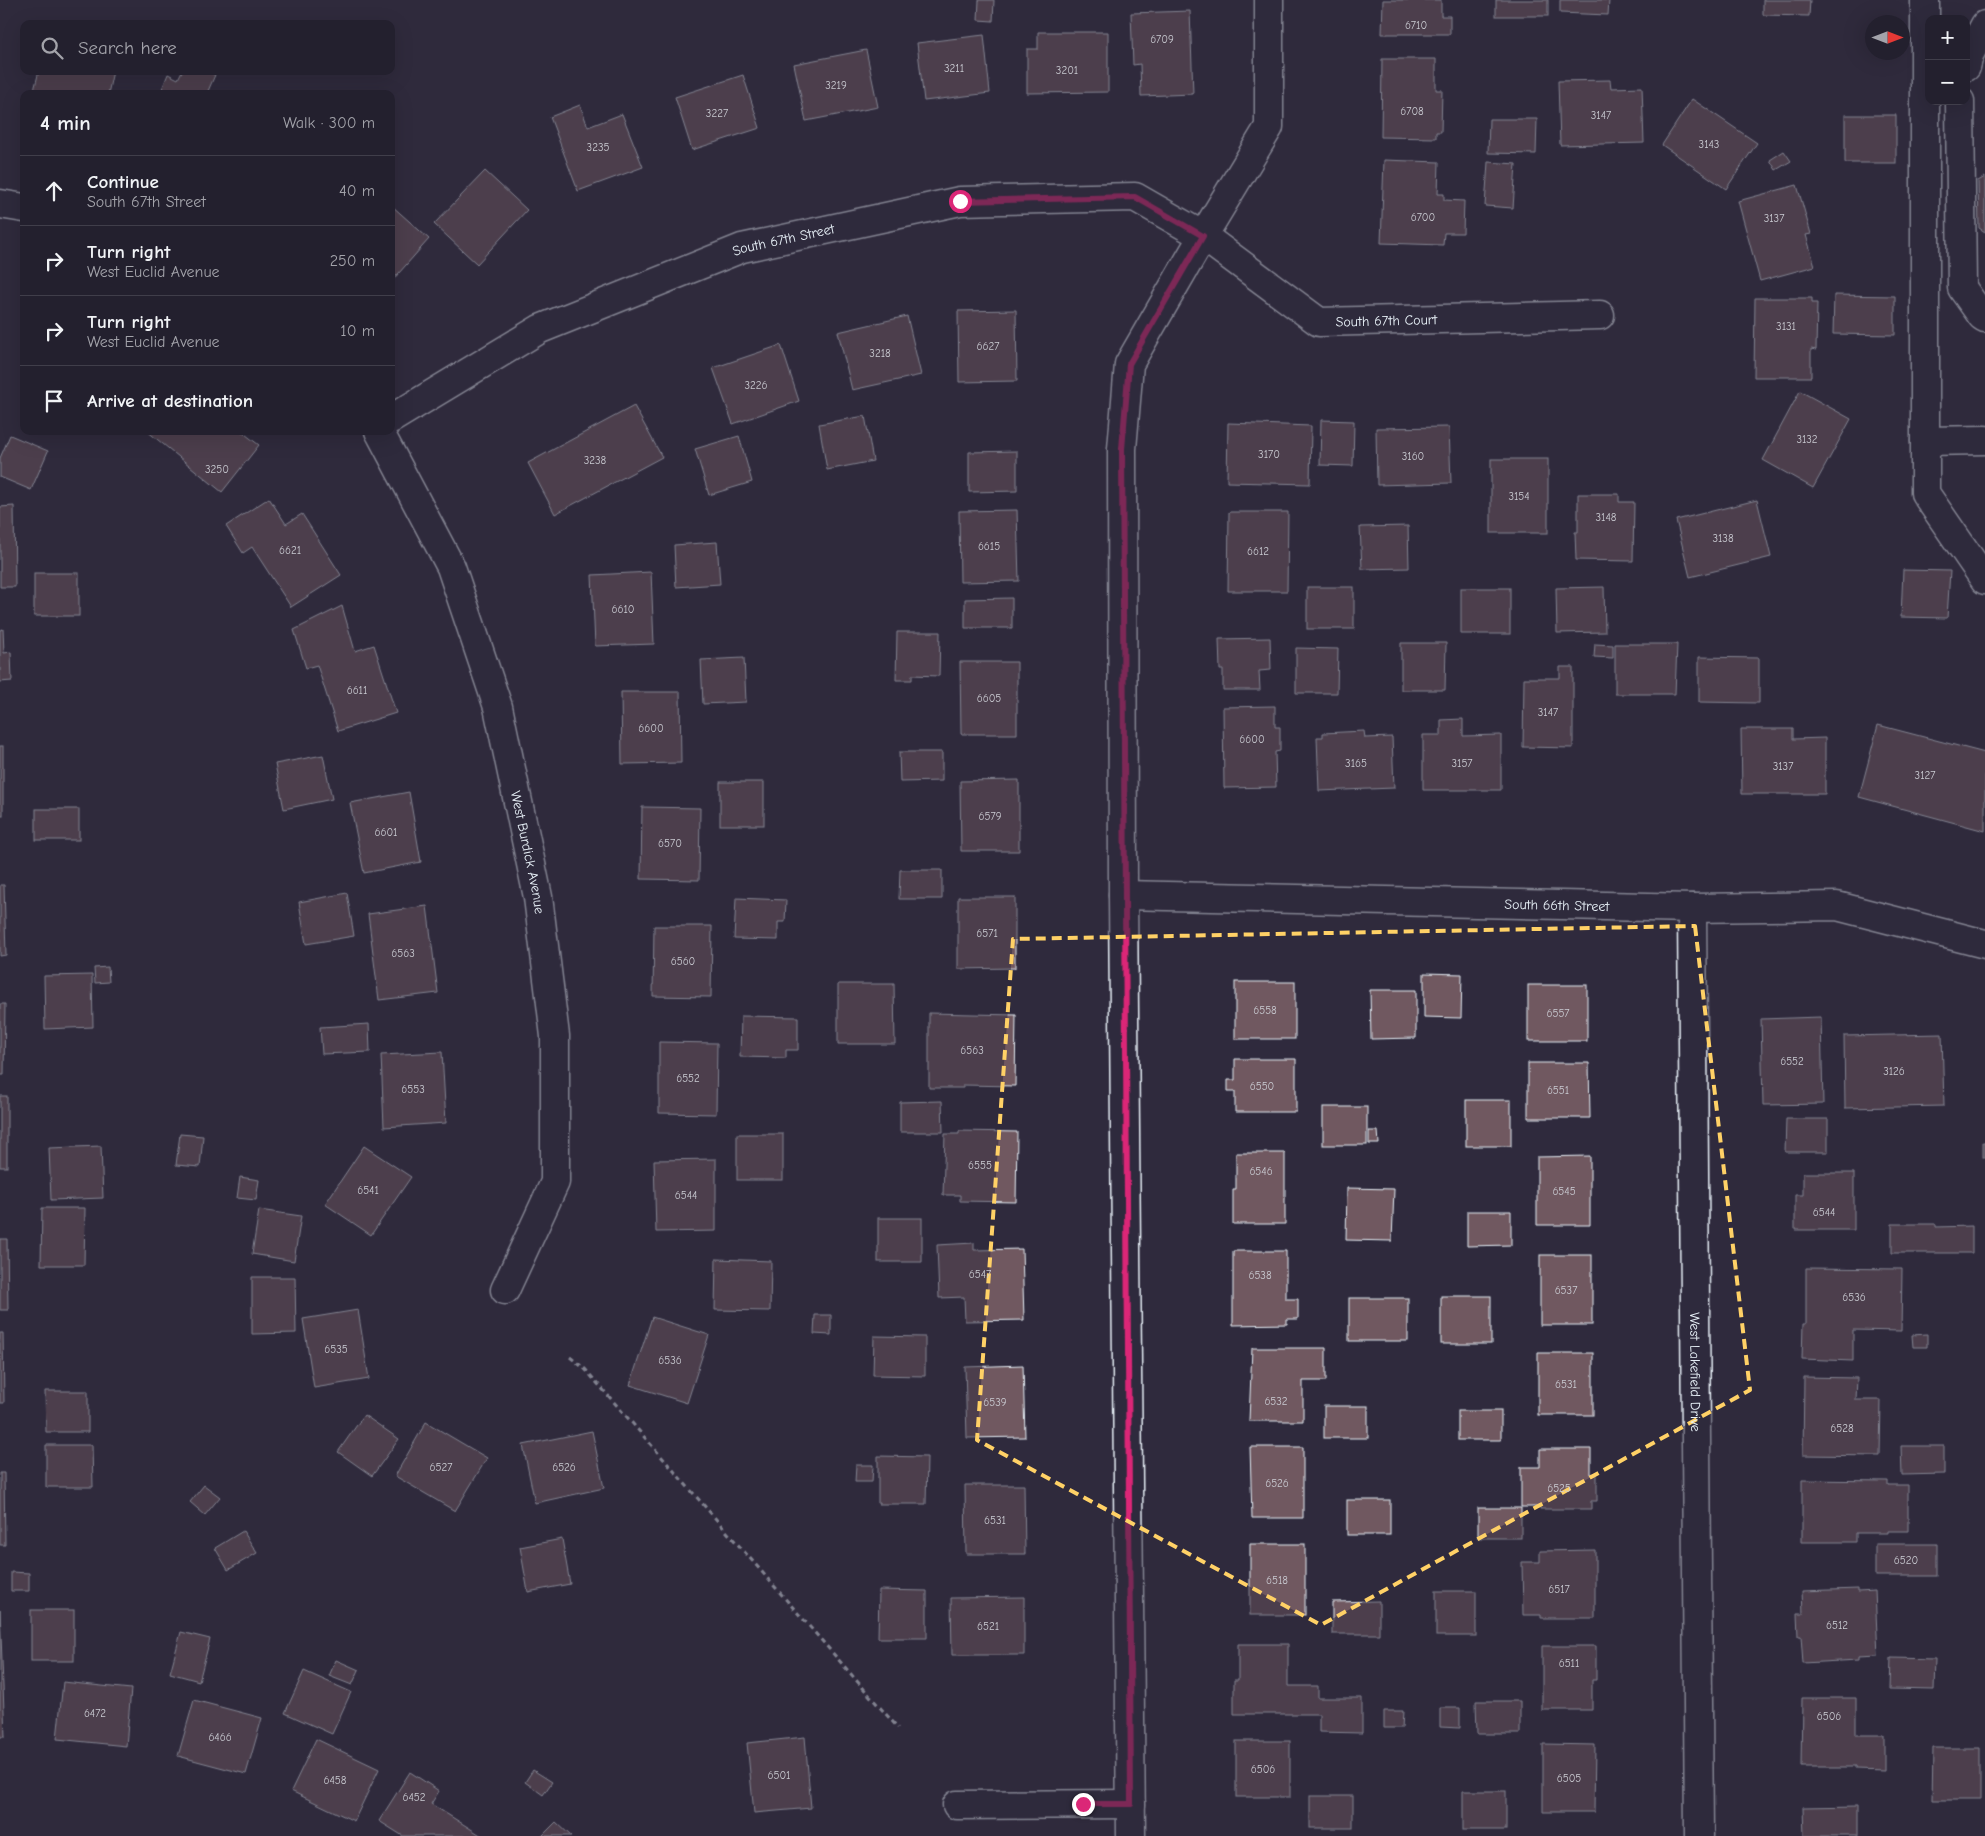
<!DOCTYPE html>
<meta charset="utf-8">
<style>
:root{--surface:#23202e;--page:#2f2d3a;--text:#f1f3f6;--muted:#a3a3aa;--line:#403e4a}
body{margin:0;font-family:"Comic Neue",sans-serif;background:var(--page);color:var(--text)}
.controls{position:absolute;right:15px;top:15px;display:grid;overflow:hidden;border-radius:10px;box-shadow:0 5px 20px #0002}
.controls button{width:45px;height:45px;display:grid;place-items:center;padding:0;border:0;border-bottom:1px solid var(--line);background:var(--surface);color:var(--text);font:25px sans-serif}
.compass{position:absolute;left:1865px;top:15px;width:45px;height:45px;border-radius:50%;background:var(--surface);box-shadow:0 5px 20px #0002;rotate:90deg}
.stop{position:absolute;width:15px;height:15px;margin:-11px;border:4px solid #db2777;border-radius:50%;background:#fff}
.stop.end{background:#db2777;border-color:#fff;box-shadow:0 1px 5px #0008}
.list{margin:0;padding:0;list-style:none}
h2{display:flex;justify-content:space-between;align-items:center;height:65px;margin:0;padding:0 20px;font-size:21px}
h2 small{font-size:16px;font-weight:400;color:var(--muted)}
.list li{display:grid;grid-template-columns:32px 1fr auto;gap:15px;align-items:center;box-sizing:border-box;height:70px;padding:0 20px;border-top:1px solid var(--line)}
.list b{display:block;font-size:19px;white-space:nowrap}
.list p{margin:0;font-size:16px;white-space:nowrap;color:var(--muted)}
.list em{font-size:16px;font-style:normal;color:var(--muted)}
.icon{flex:none;width:28px;height:28px;fill:none;stroke:currentColor;stroke-width:2;stroke-linecap:round;stroke-linejoin:round}
.map{position:relative;flex:none;width:1985px;height:1836px;overflow:hidden}
.search{position:absolute;background:var(--surface);box-shadow:0 5px 20px #0002;left:20px;top:20px;width:375px;height:55px;display:flex;align-items:center;gap:12px;box-sizing:border-box;padding:0 18px;border-radius:10px;color:var(--muted);font-size:19px}
.panel{position:absolute;background:var(--surface);box-shadow:0 5px 20px #0002;left:20px;top:90px;width:375px;height:345px;border-radius:10px}
.map>svg:first-child{display:block}
.building{fill:#705961;stroke:#e8f1f8}
.lines{fill:none;stroke-linecap:round;stroke-linejoin:round}
.minor-casing{stroke:#e8f1f8;stroke-width:31}
.path{stroke:#e8f1f8;stroke-width:3;stroke-dasharray:5 4;stroke-linecap:butt}
.minor{stroke:#2f2a3d;stroke-width:28}
.route{stroke:#db2777;stroke-width:6}
.marked{fill:none;stroke:#ffd166;stroke-width:4;stroke-dasharray:10 6;stroke-linejoin:round}
.labels{text-anchor:middle;dominant-baseline:central;stroke-width:4;stroke-linejoin:round;paint-order:stroke}
.number-label{font-size:11px;fill:#cacbd2}
.street-label{font-size:14px;fill:#e8f1f8;stroke:#2f2a3d}
</style>
<div class="map">
<svg width="1985" height="1836" viewBox="0 0 1985 1836">
<rect width="100%" height="100%" fill="#2f2a3d"/>
<filter id="ink" filterUnits="userSpaceOnUse"><feTurbulence type="fractalNoise" baseFrequency=".02" numOctaves="2"/><feDisplacementMap in="SourceGraphic" scale="10" xChannelSelector="R" yChannelSelector="G"/><feConvolveMatrix kernelMatrix="1 2 1 2 8 2 1 2 1" color-interpolation-filters="sRGB"/></filter>
<g filter="url(#ink)">
<!-- building -->
<g class="building">
<path d="M979 0H994L993 21 978 20Z"/>
<path d="M1383 0H1441V16H1450V34H1382Z"/>
<rect x="1496" y="0" width="52" height="16"/>
<path d="M1560 0H1609L1608 15 1560 13Z"/>
<path d="M1763 0H1810L1809 16 1763 15Z"/>
<path d="M1190 11 1193 94 1141 96 1140 64 1133 65 1131 13Z"/>
<path d="M1038 32H1108V92L1027 93V49H1038Z"/>
<path d="M984 35 990 93 924 101 917 43Z"/>
<path d="M866 50 878 107 806 121 794 64Z"/>
<path d="M1382 59H1436V90H1442L1441 132H1436V138L1381 137Z"/>
<path d="M39 71H113L108 94H33Z"/>
<path d="M182 71H207L215 75 208 91 215 94H160L168 74 178 79Z"/>
<path d="M743 75 760 128 692 150 675 97Z"/>
<path d="M1610 80 1611 88 1642 87 1644 143 1560 145 1558 81Z"/>
<path d="M1692 99 1757 143 1726 189 1662 145Z"/>
<path d="M580 105 588 127 622 114 643 167 578 191 550 117Z"/>
<rect x="1845" y="115" width="51" height="48"/>
<path d="M1489 119H1537L1536 154 1488 153Z"/>
<path d="M1784 151 1791 161 1776 170 1770 160Z"/>
<path d="M1384 160 1439 162 1438 194H1444V200L1464 201 1463 233H1444L1443 245 1381 243Z"/>
<path d="M1488 162 1516 164 1513 208 1485 206Z"/>
<path d="M485 171 527 210 477 264 434 224Z"/>
<path d="M1985 177V232L1979 228 1978 181Z"/>
<path d="M1797 185 1811 234 1806 235 1815 266 1760 281 1738 201Z"/>
<path d="M391 205 429 239 391 282Z"/>
<path d="M1834 295 1895 296V335L1833 334Z"/>
<path d="M1755 298H1812V303H1817L1816 350 1811 349V377H1754Z"/>
<path d="M1016 310 1017 381 959 382 958 311Z"/>
<path d="M907 316 921 375 852 390 838 332Z"/>
<path d="M781 345 799 401 733 424 713 368Z"/>
<path d="M1800 391 1851 419 1813 488 1763 460Z"/>
<path d="M634 406 662 457 555 514 528 463Z"/>
<path d="M865 416 873 461 827 470 819 424Z"/>
<path d="M1321 420 1354 421 1353 466 1320 465Z"/>
<path d="M1228 423 1311 426 1310 484 1227 482Z"/>
<path d="M1449 427 1451 483 1377 485 1376 428Z"/>
<path d="M147 431H241L259 445 222 492Z"/>
<path d="M10 435 48 451 31 490 0 477V458Z"/>
<path d="M739 436 752 482 709 495 695 449Z"/>
<path d="M1017 451V491L969 492V452Z"/>
<rect x="1491" y="459" width="57" height="74"/>
<path d="M1578 494H1619V502H1634L1633 561 1576 560 1575 532H1578Z"/>
<path d="M269 498 286 524 302 514 341 575 291 607 252 547 243 553 226 526Z"/>
<path d="M1757 500 1771 557 1690 577 1676 520Z"/>
<path d="M14 506 15 587H0V507Z"/>
<path d="M1017 510 1019 581 960 582 959 511Z"/>
<path d="M1229 512H1288L1287 591H1228Z"/>
<path d="M1408 526 1409 568 1362 569 1360 527Z"/>
<path d="M717 542 720 584 676 587 674 545Z"/>
<path d="M1903 570 1950 571 1947 618 1901 617Z"/>
<path d="M651 572 654 644 595 646 592 575Z"/>
<rect x="34" y="573" width="45" height="43"/>
<rect x="1307" y="587" width="47" height="42"/>
<path d="M1604 587 1605 632 1557 633 1556 588Z"/>
<rect x="1461" y="588" width="49" height="46"/>
<path d="M1012 598V628H965V599Z"/>
<path d="M342 606 355 651 374 645 396 713 338 731 317 665 306 668 294 630Z"/>
<path d="M3 629 4 653 11 652 12 681 0 682V630Z"/>
<path d="M897 632H940L939 676 912 675V680H896Z"/>
<path d="M1270 638 1271 670 1259 671 1260 690H1223V670H1220L1219 639Z"/>
<path d="M1401 643H1446L1445 690H1401Z"/>
<path d="M1595 644 1613 645V658L1594 657Z"/>
<path d="M1615 644H1677L1675 694H1615Z"/>
<path d="M1296 648 1338 649 1337 693H1296Z"/>
<path d="M1699 657 1759 658V703L1699 702Z"/>
<path d="M744 658 746 702 703 704 701 660Z"/>
<path d="M960 662H1017V734H961Z"/>
<path d="M1560 667H1573V748L1523 747 1524 678H1560Z"/>
<path d="M621 692H680L681 763 622 764Z"/>
<path d="M1275 706V727H1280V751L1275 752 1276 787 1224 788 1223 707Z"/>
<path d="M1463 719V736L1501 735V790H1423V735H1441V720Z"/>
<path d="M1878 725 1985 753V831L1859 797Z"/>
<path d="M1741 729H1793V739L1825 738V794H1742Z"/>
<path d="M1364 731 1365 738 1392 737 1394 788 1319 791 1317 737H1323V733Z"/>
<rect x="0" y="746" width="3" height="70"/>
<path d="M899 752H942V781L900 782Z"/>
<path d="M323 755 332 799 284 809 275 764Z"/>
<path d="M1019 780V851H961L960 781Z"/>
<rect x="720" y="782" width="44" height="43"/>
<path d="M409 792 421 862 364 873 350 803Z"/>
<path d="M642 807 700 808 699 880 641 879Z"/>
<rect x="36" y="809" width="43" height="31"/>
<path d="M900 870H942V899H899Z"/>
<path d="M0 885H4L6 955 0 956Z"/>
<path d="M347 893 354 936 306 944 299 902Z"/>
<path d="M958 897H1015V968L958 969Z"/>
<path d="M736 898 786 900 785 922H778V940L734 939Z"/>
<path d="M427 906 438 993 379 1000 368 914Z"/>
<path d="M654 926H712L711 997 653 996Z"/>
<path d="M108 967 109 982 95 983 94 968Z"/>
<path d="M1424 973 1462 974 1461 1018 1424 1017Z"/>
<path d="M92 975 93 1027 45 1029 44 976Z"/>
<rect x="1235" y="982" width="60" height="57"/>
<path d="M838 984H894L895 1044H838Z"/>
<rect x="1528" y="985" width="59" height="56"/>
<path d="M1370 990H1416V1038L1371 1039Z"/>
<path d="M0 1004H5L4 1075H0Z"/>
<path d="M929 1013 1016 1015 1015 1086 963 1085V1088H929Z"/>
<path d="M741 1016 798 1017V1050H786V1058L740 1057Z"/>
<path d="M1821 1017 1823 1104 1763 1105 1761 1019Z"/>
<path d="M369 1024 370 1052 322 1054 320 1027Z"/>
<path d="M1942 1034 1944 1106 1845 1108 1844 1036Z"/>
<path d="M659 1042 717 1043 716 1114 659 1113Z"/>
<path d="M442 1052 446 1123 384 1127 381 1055Z"/>
<path d="M1235 1059H1296V1112H1235V1091H1228V1080H1235Z"/>
<path d="M1528 1063H1589L1590 1118H1528Z"/>
<rect x="0" y="1096" width="7" height="71"/>
<rect x="1466" y="1100" width="45" height="46"/>
<path d="M942 1101 943 1132H900V1102Z"/>
<rect x="1323" y="1107" width="44" height="38"/>
<path d="M1786 1119H1828V1152H1785Z"/>
<path d="M959 1131 1017 1132 1016 1202 960 1201V1195H943L945 1134H959Z"/>
<path d="M1369 1131H1378L1379 1144H1369Z"/>
<path d="M180 1134 203 1136 200 1167 176 1165Z"/>
<rect x="737" y="1134" width="46" height="46"/>
<rect x="1983" y="1142" width="2" height="15"/>
<path d="M101 1146 103 1198 51 1200 49 1148Z"/>
<path d="M364 1146 411 1177 371 1235 325 1204Z"/>
<path d="M1236 1153H1285V1224H1233V1189H1236Z"/>
<path d="M1590 1156V1225H1537V1157Z"/>
<path d="M716 1159V1231L656 1232 654 1160Z"/>
<path d="M1803 1173H1854V1230H1795V1195H1803Z"/>
<path d="M240 1177 259 1180 256 1200 237 1198Z"/>
<path d="M1347 1188 1394 1189 1392 1241 1346 1240Z"/>
<path d="M42 1208H85L84 1265H41Z"/>
<path d="M259 1210 301 1216 294 1261 252 1254Z"/>
<path d="M1467 1211H1511V1245L1467 1246Z"/>
<rect x="878" y="1218" width="44" height="44"/>
<path d="M1892 1224H1936V1227L1972 1226V1253H1892Z"/>
<path d="M0 1239H7L8 1310H0Z"/>
<path d="M974 1243V1250L1022 1249 1024 1320 965 1321 964 1297 939 1298 937 1245Z"/>
<path d="M1233 1251H1286V1299H1298V1319H1287V1324L1233 1325Z"/>
<rect x="1540" y="1255" width="52" height="70"/>
<path d="M716 1259 771 1261 770 1311 715 1310Z"/>
<path d="M1806 1268 1902 1269 1901 1331 1853 1330V1361L1802 1359 1803 1324H1806Z"/>
<path d="M252 1277H295L296 1333 252 1334Z"/>
<rect x="1441" y="1296" width="50" height="48"/>
<rect x="1349" y="1298" width="59" height="43"/>
<path d="M358 1310 369 1379 314 1388 303 1319Z"/>
<path d="M815 1315H831V1335L814 1334Z"/>
<path d="M652 1317 709 1335 687 1403 630 1385Z"/>
<path d="M0 1333H3L4 1403H0Z"/>
<path d="M1927 1334V1347H1913L1912 1335Z"/>
<path d="M874 1336 925 1337V1376L873 1375Z"/>
<path d="M1252 1348H1326V1381H1303V1421H1249Z"/>
<rect x="1538" y="1353" width="55" height="62"/>
<path d="M1023 1365 1025 1437 967 1438 965 1367Z"/>
<path d="M1804 1377 1857 1378 1856 1400H1881L1880 1456 1803 1455Z"/>
<path d="M45 1391H88V1432H46Z"/>
<rect x="1324" y="1406" width="44" height="32"/>
<rect x="1458" y="1411" width="43" height="29"/>
<path d="M364 1415 399 1439 372 1476 338 1452Z"/>
<path d="M426 1422 487 1458 455 1511 395 1476Z"/>
<path d="M592 1431 604 1488 535 1503 523 1445Z"/>
<path d="M46 1445H92L93 1487H46Z"/>
<path d="M1901 1446H1944V1474L1902 1475Z"/>
<path d="M1250 1447H1303V1518H1252Z"/>
<path d="M1540 1449H1591V1474H1597V1501H1591V1509H1540V1507H1521V1467H1540Z"/>
<path d="M878 1456 927 1457 926 1504H878Z"/>
<path d="M856 1465H873L872 1482H855Z"/>
<path d="M0 1473H4L5 1545H0Z"/>
<path d="M1802 1480 1888 1481V1485H1908V1531H1888V1533H1856V1542H1802Z"/>
<path d="M204 1485 220 1497 205 1515 190 1502Z"/>
<path d="M965 1485H1024L1025 1554H966Z"/>
<rect x="1347" y="1500" width="43" height="35"/>
<rect x="1478" y="1508" width="43" height="30"/>
<path d="M243 1531 257 1553 228 1570 215 1548Z"/>
<path d="M562 1539 570 1584 528 1592 520 1547Z"/>
<rect x="1250" y="1544" width="55" height="71"/>
<rect x="1875" y="1544" width="62" height="32"/>
<path d="M1595 1550V1618H1541V1615H1523L1522 1562H1540V1551Z"/>
<path d="M11 1572 29 1573V1591H11Z"/>
<path d="M1858 1589V1592L1875 1591 1878 1656 1858 1657V1660L1803 1663 1801 1636H1798L1797 1614H1803L1802 1591Z"/>
<path d="M879 1590 927 1591V1638H878Z"/>
<rect x="1436" y="1591" width="40" height="45"/>
<path d="M1024 1597V1655H952L951 1598Z"/>
<path d="M1379 1601V1634H1332V1602Z"/>
<path d="M0 1610 5 1737H0Z"/>
<rect x="31" y="1610" width="43" height="51"/>
<path d="M181 1632 210 1639 199 1681 170 1673Z"/>
<path d="M1238 1644H1288V1686H1318V1698H1362V1733L1319 1732V1714H1234V1680H1238Z"/>
<path d="M1542 1646H1596V1680H1592V1710H1542Z"/>
<path d="M1891 1658 1935 1659 1934 1690 1890 1689Z"/>
<path d="M336 1660 359 1670 352 1685 329 1676Z"/>
<path d="M304 1671 351 1692 332 1734 285 1713Z"/>
<path d="M63 1682 131 1689 126 1746 57 1739Z"/>
<path d="M1802 1698H1856V1735H1884V1770L1856 1769V1767H1801Z"/>
<path d="M194 1700 262 1718 246 1774 178 1756Z"/>
<path d="M1476 1701H1520V1734H1477Z"/>
<path d="M1440 1708H1460V1728L1440 1727Z"/>
<path d="M1384 1711H1403L1402 1728H1384Z"/>
<path d="M805 1737 811 1808 754 1813 747 1743Z"/>
<path d="M316 1739 379 1769 354 1821 291 1791Z"/>
<rect x="1236" y="1741" width="54" height="56"/>
<path d="M1543 1744 1595 1745 1594 1812H1543Z"/>
<path d="M1933 1748H1980V1800H1932Z"/>
<path d="M533 1770 552 1782 543 1795 525 1782Z"/>
<path d="M410 1772 439 1791 431 1804 482 1836H403L379 1821Z"/>
<rect x="1463" y="1791" width="43" height="39"/>
<rect x="1310" y="1796" width="43" height="32"/>
<path d="M1858 1806V1836H1804L1803 1807Z"/>
<path d="M556 1822 571 1836H542Z"/>
</g>
<g class="lines">
<!-- minor casing -->
<g class="minor-casing">
<g id="minor">
<path d="M1925 0V493L1985 580"/>
<path d="M1966 67 1969 55 1985 25"/>
<path d="M1960 101 1962 288 1982 316 1985 318"/>
<path d="M0 204 24 208"/>
<path id="s1" d="M391 419 540 329 742 248 960 201 1135 197 1203 236 1319 322 1600 315"/>
<path id="s2" d="M379 431 451 567 498 707 538 897 555 1036V1182L505 1290"/>
<path d="M1925 441 1985 440"/>
<path id="s3" d="M1123 895 1692 908 1837 906 1985 944"/>
<path id="s4" d="M1692 908 1699 1836"/>
<path d="M957 1805 1131 1804"/>
<path d="M1131 1836 1123 895 1122 449 1129 364 1203 236 1269 127V0"/>
</g>
</g>
<!-- path -->
<path class="path" d="M570 1357 585 1369 898 1728"/>
<!-- minor -->
<use href="#minor" class="minor"/>
</g>
</g>
<g class="lines" filter="url(#ink)">
<!-- route -->
<path class="route" d="M960 201 1135 197 1203 236 1129 364 1122 449 1131 1804H1083"/>
</g>
<!-- marked area -->
<path d="M0 0H1985V1836H0ZM1695 926 1750 1390 1321 1625 977 1440 1013 939Z" fill="#2f2a3d" fill-opacity=".55" fill-rule="evenodd"/>
<path class="marked" d="M1695 926 1750 1390 1321 1625 977 1440 1013 939Z"/>
<g class="labels">
<!-- number labels -->
<g class="number-label">
<text x="1416" y="25">6710</text>
<text x="1162" y="39">6709</text>
<text x="954" y="68">3211</text>
<text x="1067" y="70">3201</text>
<text x="836" y="85">3219</text>
<text x="1412" y="111">6708</text>
<text x="717" y="113">3227</text>
<text x="1601" y="115">3147</text>
<text x="1709" y="144">3143</text>
<text x="598" y="147">3235</text>
<text x="1423" y="217">6700</text>
<text x="1774" y="218">3137</text>
<text x="1786" y="326">3131</text>
<text x="988" y="346">6627</text>
<text x="880" y="353">3218</text>
<text x="756" y="385">3226</text>
<text x="1807" y="439">3132</text>
<text x="1269" y="454">3170</text>
<text x="1413" y="456">3160</text>
<text x="595" y="460">3238</text>
<text x="217" y="469">3250</text>
<text x="1519" y="496">3154</text>
<text x="1606" y="517">3148</text>
<text x="1723" y="538">3138</text>
<text x="989" y="546">6615</text>
<text x="290" y="550">6621</text>
<text x="1258" y="551">6612</text>
<text x="623" y="609">6610</text>
<text x="357" y="690">6611</text>
<text x="989" y="698">6605</text>
<text x="1548" y="712">3147</text>
<text x="651" y="728">6600</text>
<text x="1252" y="739">6600</text>
<text x="1356" y="763">3165</text>
<text x="1462" y="763">3157</text>
<text x="1783" y="766">3137</text>
<text x="1925" y="775">3127</text>
<text x="990" y="816">6579</text>
<text x="386" y="832">6601</text>
<text x="670" y="843">6570</text>
<text x="987" y="933">6571</text>
<text x="403" y="953">6563</text>
<text x="683" y="961">6560</text>
<text x="1265" y="1010">6558</text>
<text x="1558" y="1013">6557</text>
<text x="972" y="1050">6563</text>
<text x="1792" y="1061">6552</text>
<text x="1894" y="1071">3126</text>
<text x="688" y="1078">6552</text>
<text x="1262" y="1086">6550</text>
<text x="413" y="1089">6553</text>
<text x="1558" y="1090">6551</text>
<text x="980" y="1165">6555</text>
<text x="1261" y="1171">6546</text>
<text x="368" y="1190">6541</text>
<text x="1564" y="1191">6545</text>
<text x="686" y="1195">6544</text>
<text x="1824" y="1212">6544</text>
<text x="980" y="1274">6547</text>
<text x="1260" y="1275">6538</text>
<text x="1566" y="1290">6537</text>
<text x="1854" y="1297">6536</text>
<text x="336" y="1349">6535</text>
<text x="670" y="1360">6536</text>
<text x="1566" y="1384">6531</text>
<text x="1276" y="1401">6532</text>
<text x="995" y="1402">6539</text>
<text x="1842" y="1428">6528</text>
<text x="441" y="1467">6527</text>
<text x="564" y="1467">6526</text>
<text x="1277" y="1483">6526</text>
<text x="1559" y="1488">6525</text>
<text x="995" y="1520">6531</text>
<text x="1906" y="1560">6520</text>
<text x="1277" y="1580">6518</text>
<text x="1559" y="1589">6517</text>
<text x="1837" y="1625">6512</text>
<text x="988" y="1626">6521</text>
<text x="1569" y="1663">6511</text>
<text x="95" y="1713">6472</text>
<text x="1829" y="1716">6506</text>
<text x="220" y="1737">6466</text>
<text x="1263" y="1769">6506</text>
<text x="779" y="1775">6501</text>
<text x="1569" y="1778">6505</text>
<text x="335" y="1780">6458</text>
<text x="414" y="1797">6452</text>
</g>
<!-- street labels -->
<g class="street-label">
<text stroke="none"><textPath href="#s1" startOffset="434">South 67th Street</textPath></text>
<text stroke="none"><textPath href="#s1" startOffset="1080">South 67th Court</textPath></text>
<text stroke="none"><textPath href="#s2" startOffset="450">West Burdick Avenue</textPath></text>
<text stroke="none"><textPath href="#s3" startOffset="434">South 66th Street</textPath></text>
<text stroke="none"><textPath href="#s4" startOffset="464">West Lakefield Drive</textPath></text>
</g>
</g>
</svg>
<div class="controls">
<button>+</button>
<button>−</button>
</div>
<svg class="compass" viewBox="-18 -18 36 36"><path d="M0-13l5 13h-10z" fill="#e53935"/><path d="M0 13l5-13h-10z" fill="#a3a3aa"/></svg>
<div class="stop" style="left:960px;top:201px"></div>
<div class="stop end" style="left:1083px;top:1804px"></div>
<div class="search"><svg class="icon" aria-label="search" viewBox="0 0 24 24"><circle cx="10" cy="10" r="6"/><path d="M15 15l6 6"/></svg>Search here</div>
<section class="panel">
<h2>4 min<small>Walk · 300 m</small></h2>
<ul class="list">
<li><svg class="icon" aria-label="ahead" viewBox="0 0 24 24"><path d="M12 20V5M6 11l6-6 6 6"/></svg><div><b>Continue</b><p>South 67th Street</p></div><em>40 m</em></li>
<li><svg class="icon" aria-label="right" viewBox="0 0 24 24"><path d="M7 20v-9h11M14 6l5 5-5 5"/></svg><div><b>Turn right</b><p>West Euclid Avenue</p></div><em>250 m</em></li>
<li><svg class="icon" aria-label="right" viewBox="0 0 24 24"><path d="M7 20v-9h11M14 6l5 5-5 5"/></svg><div><b>Turn right</b><p>West Euclid Avenue</p></div><em>10 m</em></li>
<li><svg class="icon" aria-label="arrive" viewBox="0 0 24 24"><path d="M6 21V4h12l-3 4 3 4H6"/></svg><div><b>Arrive at destination</b></div></li>
</ul>
</section>
</div>
